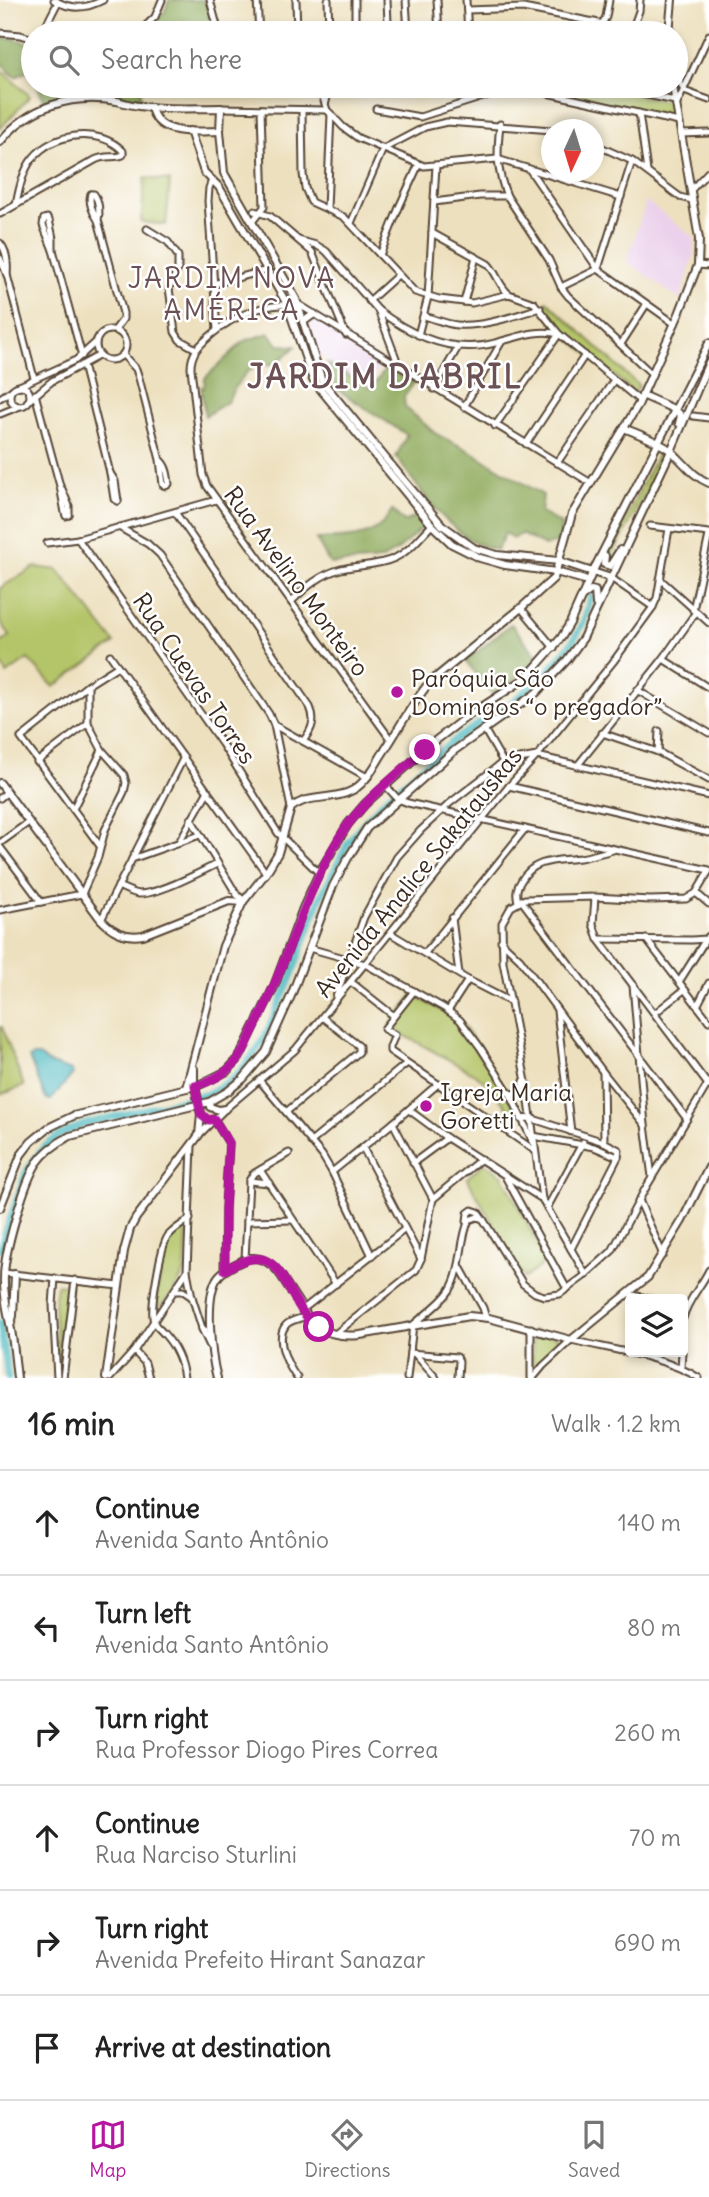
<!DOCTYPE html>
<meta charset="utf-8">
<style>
:root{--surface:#fff;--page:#f6f6f6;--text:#222;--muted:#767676;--line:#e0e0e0;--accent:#b5179e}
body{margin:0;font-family:Delius,sans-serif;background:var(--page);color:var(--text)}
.controls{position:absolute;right:21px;bottom:21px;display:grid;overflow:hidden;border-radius:7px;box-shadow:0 4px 10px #0003}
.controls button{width:63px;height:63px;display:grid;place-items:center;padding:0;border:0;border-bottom:2px solid var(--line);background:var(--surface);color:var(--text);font:35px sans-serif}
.compass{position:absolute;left:541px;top:119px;width:63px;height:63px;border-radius:50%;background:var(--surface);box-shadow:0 4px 10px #0003;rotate:184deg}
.stop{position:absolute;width:21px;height:21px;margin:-16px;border:5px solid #b5179e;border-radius:50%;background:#fff}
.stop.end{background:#b5179e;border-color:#fff;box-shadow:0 2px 7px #0008}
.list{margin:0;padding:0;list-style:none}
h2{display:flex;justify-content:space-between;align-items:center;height:91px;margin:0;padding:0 28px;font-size:30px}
h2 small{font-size:23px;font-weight:400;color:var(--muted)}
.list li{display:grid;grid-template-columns:46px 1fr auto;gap:21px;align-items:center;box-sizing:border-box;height:105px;padding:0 28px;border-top:2px solid var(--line)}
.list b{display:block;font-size:26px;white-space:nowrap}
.list p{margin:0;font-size:23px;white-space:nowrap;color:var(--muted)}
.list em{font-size:23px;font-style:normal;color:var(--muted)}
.icon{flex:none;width:38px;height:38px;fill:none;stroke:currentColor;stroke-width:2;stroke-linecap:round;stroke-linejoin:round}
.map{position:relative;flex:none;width:709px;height:1378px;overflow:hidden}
.search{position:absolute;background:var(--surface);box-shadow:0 4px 10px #0003;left:21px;right:21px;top:21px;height:77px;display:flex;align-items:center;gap:18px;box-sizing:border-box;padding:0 24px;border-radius:38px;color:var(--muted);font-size:26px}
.sheet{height:721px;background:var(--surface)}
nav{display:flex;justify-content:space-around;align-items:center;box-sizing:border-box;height:98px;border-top:2px solid var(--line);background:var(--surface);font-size:19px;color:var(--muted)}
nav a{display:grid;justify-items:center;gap:4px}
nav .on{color:var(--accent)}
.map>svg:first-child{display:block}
.built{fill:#ebd1eb}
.green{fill:#b4c467;stroke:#787742;stroke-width:2}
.forest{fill:#8faa5c;stroke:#656a3d;stroke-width:2}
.water{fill:#48b7be;stroke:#42706e;stroke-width:2}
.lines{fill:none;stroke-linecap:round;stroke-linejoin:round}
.river{stroke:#48b7be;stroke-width:7}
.minor-casing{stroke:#564536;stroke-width:9}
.major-casing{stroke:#564536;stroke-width:10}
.minor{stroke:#fff;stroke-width:5}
.major{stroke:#fff;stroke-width:6}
.route{stroke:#b5179e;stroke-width:9}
.poi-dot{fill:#b5179e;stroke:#fff;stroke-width:2.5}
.labels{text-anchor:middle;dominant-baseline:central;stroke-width:5;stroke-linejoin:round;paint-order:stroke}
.street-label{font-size:24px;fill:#3b2a1e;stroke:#fff}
.poi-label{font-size:24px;fill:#3b2a1e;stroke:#fff;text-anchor:start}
.quarter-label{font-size:28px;letter-spacing:2px;fill:#6b5054;stroke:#fff}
.district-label{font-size:32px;font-weight:bold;letter-spacing:2px;fill:#6b5054;stroke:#fff}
</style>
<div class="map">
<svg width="709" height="1378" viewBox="0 0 709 1378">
<rect width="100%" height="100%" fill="#fff"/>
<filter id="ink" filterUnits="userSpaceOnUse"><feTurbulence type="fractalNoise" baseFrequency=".0143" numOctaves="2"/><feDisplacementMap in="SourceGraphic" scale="14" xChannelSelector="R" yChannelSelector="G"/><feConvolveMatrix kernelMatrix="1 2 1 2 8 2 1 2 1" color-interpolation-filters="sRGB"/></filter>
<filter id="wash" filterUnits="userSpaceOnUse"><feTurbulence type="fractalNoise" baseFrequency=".00686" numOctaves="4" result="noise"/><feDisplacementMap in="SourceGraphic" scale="28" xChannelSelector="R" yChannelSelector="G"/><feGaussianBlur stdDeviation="1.57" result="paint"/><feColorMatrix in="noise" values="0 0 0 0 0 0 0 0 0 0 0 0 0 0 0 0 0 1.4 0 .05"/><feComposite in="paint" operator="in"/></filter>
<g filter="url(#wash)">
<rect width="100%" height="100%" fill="#ede0be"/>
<!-- built -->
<g class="built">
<path d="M646 201 694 237V255L680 300 627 261Z"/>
<path d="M313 320H317L384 362 367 386 318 354 310 325Z"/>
</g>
<!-- green -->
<g class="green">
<path d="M2 71 30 96 0 129V73Z"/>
<path d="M526 86H594L670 102 672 118Z"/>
<path d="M145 178 170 181 166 225 141 222Z"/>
<path d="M547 301 639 386 635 393 562 332 543 310Z"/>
<path d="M658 453 664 457 611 559 607 556Z"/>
<path d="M35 567 58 570 115 643 54 687 28 659 7 674 0 661V644L10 636 0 621V588Z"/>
<path d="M413 995 443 1011 464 1026 497 1077 518 1115 516 1117 488 1086 493 1080 487 1084 475 1074 389 1027Z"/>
<path d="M2 1027 24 1086 0 1095V1028Z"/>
<path d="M484 1163 503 1176 547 1262 524 1278 467 1178Z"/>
<path d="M187 1225 185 1271 172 1294 158 1308 155 1303 166 1244 175 1232Z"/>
<path d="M57 1284 71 1286 61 1366 59 1365 54 1305Z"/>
<path d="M533 1330 562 1339 532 1372Z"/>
</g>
<!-- forest -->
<g class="forest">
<path d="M169 0H204L215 33H147L164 13Z"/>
<path d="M0 38 15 39 33 45V76L30 70 16 77C10 74 6 67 0 62Z"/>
<path d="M38 86H284L286 89 141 88V101C130 104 116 96 104 95 83 92 63 94 43 100Z"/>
<path d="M270 333 278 345 296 346 276 364 257 365 246 373 235 387 227 402 205 416 201 387 204 388 205 378 244 341Z"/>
<path d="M327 363 371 389 386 368 414 383 404 397 405 407 436 434 468 450 543 495 541 513 561 524 560 541 545 546 521 534 513 539 505 533 497 550C451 541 422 491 396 457L407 435 338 390Z"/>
<path d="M392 510 404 522 416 516 424 526 399 549 381 560 330 564 316 539C337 538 366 540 382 524 386 521 389 514 392 510Z"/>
<path d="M511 624 538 657C524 672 511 687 492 694L466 661Z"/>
</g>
<!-- water -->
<path class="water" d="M33 1056H39L51 1064 72 1071 73 1074 51 1100 46 1099 29 1058Z"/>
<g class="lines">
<!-- river -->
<g class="river">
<path d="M0 1249 26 1172 43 1148 58 1136 85 1124 207 1094 232 1079 242 1069 259 1047 265 1036 291 978 321 896 347 845 358 829 389 795 457 738 510 704 546 674 570 645 579 631 584 621 591 597"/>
<path d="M0 1323 8 1378"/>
</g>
</g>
</g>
<g filter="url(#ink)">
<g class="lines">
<!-- minor casing -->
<g class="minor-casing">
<g id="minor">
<path d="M54 0C71 10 86 9 103 0"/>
<path d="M210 0 219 33"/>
<path d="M257 0 259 33"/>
<path d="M296 0 297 33"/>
<path d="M328 0 329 32"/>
<path d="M355 0V33"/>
<path d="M406 0 408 33"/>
<path d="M437 0 439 33"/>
<path d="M466 0 468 33"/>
<path d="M467 10 523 8 604 24"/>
<path d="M329 30 384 28 388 23 387 0"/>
<path d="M0 33 21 35 33 39"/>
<path d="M42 33 58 2"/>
<path d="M138 33 155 17 162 0"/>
<path d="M597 33 606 17 609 0"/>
<path d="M631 33 639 11 640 0"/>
<path d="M680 82 684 91 709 100"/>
<path d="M319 86 327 110 343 127 358 138 424 166 497 159 621 197"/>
<path d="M351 86H404"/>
<path d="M606 86 675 101"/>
<path d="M326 102 329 86"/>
<path d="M676 106 709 35"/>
<path d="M221 108 327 110"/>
<path d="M376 109 420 117 508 89 524 88 679 122"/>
<path d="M302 111 303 174 305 188 311 202 344 217 415 292 439 299 472 303 509 294"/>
<path d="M639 113 647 171"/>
<path d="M500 124C497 152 496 169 507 196"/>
<path d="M681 134 709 133"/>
<path d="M594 144 632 161 680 197 692 200"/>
<path d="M383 149 425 127 447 122 552 130"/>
<path d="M529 169 598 269 675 324"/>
<path d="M212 180 209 188 208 201 217 330"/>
<path d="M691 190 709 171"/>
<path d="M91 194C88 202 93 213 98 220L123 313V319L115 330"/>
<path d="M91 194H94C99 201 100 212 98 220"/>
<path d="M434 202 480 196H507L549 260 561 287 568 296 652 374"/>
<path d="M327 209 331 114"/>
<path d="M254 211 270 216 312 252 346 335"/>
<path d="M0 214 95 160C106 154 114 159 123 155V151C100 127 54 132 33 158 23 170 19 189 16 205"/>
<path d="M44 219 43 225 53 250 82 356"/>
<path d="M44 219 47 218 49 220 53 238V250"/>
<path d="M252 222 264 207 261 109"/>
<path d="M351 223 383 149"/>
<path d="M147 229 168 242 178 256V269L169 288 175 332 180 340 196 349"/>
<path d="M432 233 488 264C497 273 499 286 509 294"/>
<path d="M298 240 316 245 326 251 378 310 396 358 395 365"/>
<path d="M0 243C7 251 8 264 7 275"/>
<path d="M380 255 400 205 419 164"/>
<path d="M0 258 7 275 34 378"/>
<path d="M698 265 709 266"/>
<path d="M213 284 268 270"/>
<path d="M561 287 598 269 632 161"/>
<path d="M509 294 534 303 559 334 640 401"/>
<path d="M369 301 398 275"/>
<path d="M464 302 476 257"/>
<path d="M378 310C412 336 452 355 495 343 516 338 537 328 559 334L495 426"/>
<path d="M424 316C435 319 446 324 457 325 485 327 513 316 540 308"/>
<circle cx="111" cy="345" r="15"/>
<path d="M418 335 428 297 436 166"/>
<path d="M621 344 646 305"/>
<path d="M123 355 136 369 139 378 160 460 163 485 166 486 169 484C168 475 167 466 160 460"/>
<path d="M83 365 110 473 114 499 118 501"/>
<circle cx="20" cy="396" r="10"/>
<path d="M17 387 76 360 96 342"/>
<path d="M434 389 458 347"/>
<path d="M35 394 60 486 65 513 66 516 69 515"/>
<path d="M0 398 12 390"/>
<path d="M27 402 52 381 100 355"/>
<path d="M464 407 502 341"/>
<path d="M0 414 20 406"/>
<path d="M693 416 709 418"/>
<path d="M526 444 585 355"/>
<path d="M557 463 614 380"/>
<path d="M110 473 115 481 118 501"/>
<path d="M62 489 69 506V515"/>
<path d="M175 512 310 707C316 720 312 730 303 741"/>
<path d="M650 526 709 533"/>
<path d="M119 527 148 544 160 555 269 714 274 725 291 808"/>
<path d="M78 539 222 744 278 833 319 873"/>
<path d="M47 543 78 539 216 500"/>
<path d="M611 578 653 607"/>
<path d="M660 579 709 623"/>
<path d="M291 602C305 588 321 574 341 569 358 565 378 566 395 558 410 551 420 537 432 525"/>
<path d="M521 608 554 648"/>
<path d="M693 610 709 535"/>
<path d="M110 655 266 873"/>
<path d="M663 659 709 688"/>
<path d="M637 690 709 733"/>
<path d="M274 725 367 777"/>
<path d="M484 729 503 762"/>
<path d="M602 733 658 752 709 780"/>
<path d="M391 740 207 486 203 475 191 368C191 352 200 345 210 336 236 313 264 304 298 304L591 483"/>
<path d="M658 752 659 731"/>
<path d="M37 762 88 723"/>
<path d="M577 766 663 659 696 612"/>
<path d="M385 785 398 799 408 803 709 870"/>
<path d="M509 786 709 833"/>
<path d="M0 798 7 792"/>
<path d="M73 809 102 750"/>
<path d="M191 819 237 895 244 900"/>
<path d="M179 842 208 791"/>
<path d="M0 843 29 822"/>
<path d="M100 846 21 738 88 685 118 666"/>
<path d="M0 847 41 902"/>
<path d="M132 859 200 835"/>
<path d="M118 886C125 889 132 893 139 894 159 894 199 873 217 864"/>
<path d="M696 893 709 904"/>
<path d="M595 897 593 924 598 939 709 1086"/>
<path d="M521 900 687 1119"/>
<path d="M518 902C516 893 516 888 521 881 534 858 557 861 580 858 591 856 602 853 613 850"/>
<path d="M0 910 82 894 98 857 105 830 124 792 126 783 124 775 102 750 88 723V685"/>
<path d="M452 918 459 974"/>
<path d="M101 920 184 757"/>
<path d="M390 933 468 980 511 1002"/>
<path d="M598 939 692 940 706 939 709 936"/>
<path d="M646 939 709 1021"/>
<path d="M501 941 520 959 603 1072 645 1125"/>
<path d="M309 948 365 964 444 1008 460 1020 480 1047 510 1094 533 1142"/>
<path d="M425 953 525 829"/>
<path d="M351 982 394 1016"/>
<path d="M679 982 706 939"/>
<path d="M633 985 645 1125 652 1177"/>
<path d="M414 991 384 1029 395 1035 390 1047V1051L534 1150"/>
<path d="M336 997 364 917 397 857 421 830 450 803 503 762 537 756 709 796"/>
<path d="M697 1006 709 983"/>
<path d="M448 1011 468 980"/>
<path d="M557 1011 571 1132"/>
<path d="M655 1013 684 990"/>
<path d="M603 1072 604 1142"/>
<path d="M260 1081 322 1155 332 1172 372 1256"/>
<path d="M510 1094 519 1093 522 1089 524 1081"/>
<path d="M409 1110 447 1138 542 1199"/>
<path d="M286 1112 359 1052V1046L322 1017"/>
<path d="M214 1119 229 1143 225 1208 224 1271"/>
<path d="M521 1119 530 1118 604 1142 619 1150 618 1157 571 1249"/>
<path d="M393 1123 433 1199"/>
<path d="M199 1135 225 1109 295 1050 509 786 537 756 613 662 653 607 657 598 669 529"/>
<path d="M533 1136 594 1147 618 1157"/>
<path d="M311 1142 406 1064"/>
<path d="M363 1148 421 1259"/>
<path d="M413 1163 447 1138"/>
<path d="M260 1170 336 1284"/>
<path d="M332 1172 393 1123 438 1084"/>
<path d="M506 1178 567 1289"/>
<path d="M249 1181 269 1183"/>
<path d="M639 1200 663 1255"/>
<path d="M547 1208 583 1142"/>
<path d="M247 1221 293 1220"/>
<path d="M467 1221 468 1213 472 1210 478 1212 483 1219"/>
<path d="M245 1259 249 1181 253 1174 289 1153"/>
<path d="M459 1265 483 1308 486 1318"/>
<path d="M187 1271 192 1297 202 1328 205 1330"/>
<path d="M4 1273 119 1286"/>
<path d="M586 1275 542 1199 527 1087 503 962 502 923 511 907 525 899 595 897 650 900 686 899 696 893 709 871"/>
<path d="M55 1278 53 1305 57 1378"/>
<path d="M175 1291H183L192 1297"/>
<path d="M629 1294 650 1299"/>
<path d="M302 1310 405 1229"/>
<path d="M683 1318C688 1299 701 1287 709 1270"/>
<path d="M335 1334 416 1270 421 1259 433 1199 481 1159"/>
<path d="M134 1351 145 1363 149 1378"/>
<path d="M410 1353 457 1357 459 1361 458 1378"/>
<path d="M415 1354 436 1378"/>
<path d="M681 1368 682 1352"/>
<path d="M63 1378 75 1280"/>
<path d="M110 1378 134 1351 187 1271 192 1146"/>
<path d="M184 1378C182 1362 175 1346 164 1334 161 1330 155 1326 154 1322 149 1309 161 1246 168 1236 174 1229 182 1224 190 1219"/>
<path d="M297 1378C288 1366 274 1339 286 1325 290 1320 300 1319 306 1316"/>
<path d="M407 1378 413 1325C425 1314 441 1304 450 1290 463 1269 459 1242 469 1220L477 1217 483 1219 523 1284 535 1293 544 1296 560 1294 583 1277 612 1251 644 1191 709 1082"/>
<path d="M531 1378V1328"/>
<path d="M533 1378 543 1366 571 1340C612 1350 664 1356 699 1378"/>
</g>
</g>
<!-- major casing -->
<g class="major-casing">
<g id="major">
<path d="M669 33 672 0"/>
<path d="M151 107C157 138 198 131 220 131"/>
<path d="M190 131 204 172 219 187 287 304 313 380 432 525 452 544 480 558 505 565 556 572 588 581"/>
<path d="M0 142C29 106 72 93 117 101 125 103 131 105 139 106 165 110 194 108 221 108L220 131 224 173 296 299 322 381 401 477 442 525 474 548 497 555 559 561 611 578"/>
<path d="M303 322 314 314"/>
<path d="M642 395 676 410 681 416 679 423"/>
<path d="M624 428C640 435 656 440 670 450 684 462 692 476 709 483"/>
<path d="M605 556 604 564 610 566 620 550"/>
<path d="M583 596 591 590 595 591 596 604"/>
<path d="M0 783 99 917C111 931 124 938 143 935L229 901 243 902"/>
<path d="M186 1088 223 946 243 902 266 873 278 853 291 808C309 793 334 801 353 790 365 783 374 768 381 756 397 732 411 705 429 683L521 608 554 578 572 514 638 405 679 314 698 265 699 239 673 86"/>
<path d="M209 1102 210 1107 219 1110 225 1109"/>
<path d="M0 1208 21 1155 31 1142 48 1128 73 1116 199 1085 227 1071 239 1058 274 987 303 908 319 873 348 824 365 804 435 741 465 718 526 678 561 638 570 623 593 571 709 343"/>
<path d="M11 1323 13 1316 15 1274"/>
<path d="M202 1328 210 1345"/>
<path d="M17 1378C15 1362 14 1346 11 1330 8 1312 3 1295 4 1277 4 1253 24 1183 37 1163 45 1151 57 1143 70 1136L209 1102 228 1091 243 1079 266 1052 291 996 333 886 348 858 367 828 455 750 536 693 567 660 583 638 671 451 709 362"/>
<path d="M106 1378 124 1251 130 1229 136 1218 199 1135 201 1114 194 1082V1069"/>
<path d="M217 1378C211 1356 204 1296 218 1277 223 1270 232 1266 240 1262 249 1256 261 1257 270 1264 278 1269 282 1277 287 1285 308 1316 316 1340 360 1335L469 1316 489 1318 571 1340 648 1277 682 1221 709 1167"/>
</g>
</g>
<!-- minor -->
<use href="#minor" class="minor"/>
<!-- major -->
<use href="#major" class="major"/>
</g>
</g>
<g class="lines" filter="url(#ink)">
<!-- route -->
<path class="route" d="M319 1327C281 1305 288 1230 225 1270V1208L229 1143 214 1119 209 1120 201 1114 195 1086C211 1082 229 1072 239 1058 247 1046 252 1032 259 1019 288 960 304 895 339 838 360 803 394 777 425 750"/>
</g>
<!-- markers -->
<g class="poi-dot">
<circle cx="397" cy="692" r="7"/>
<circle cx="426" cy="1106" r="7"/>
</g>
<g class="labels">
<!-- street labels -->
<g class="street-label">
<text transform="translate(297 581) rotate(54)">Rua Avelino Monteiro</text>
<text transform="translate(195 678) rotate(56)">Rua Cuevas Torres</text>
<text transform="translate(418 872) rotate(-51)">Avenida Analice Sakatauskas</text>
</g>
<!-- poi labels -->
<g class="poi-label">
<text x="411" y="678">Paróquia São<tspan x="411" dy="28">Domingos “o pregador”</tspan></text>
<text x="440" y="1092">Igreja Maria<tspan x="440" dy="28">Goretti</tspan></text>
</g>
<!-- quarter labels -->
<g class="quarter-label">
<text x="232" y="278">JARDIM NOVA<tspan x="232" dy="32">AMÉRICA</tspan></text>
</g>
<!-- district labels -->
<g class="district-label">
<text x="385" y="376">JARDIM D'ABRIL</text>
</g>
</g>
</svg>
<div class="controls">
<button><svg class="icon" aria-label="layers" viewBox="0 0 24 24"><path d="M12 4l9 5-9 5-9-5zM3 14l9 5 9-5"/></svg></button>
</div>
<svg class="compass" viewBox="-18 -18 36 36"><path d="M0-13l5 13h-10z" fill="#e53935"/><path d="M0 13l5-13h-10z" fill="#767676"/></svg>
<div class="stop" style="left:319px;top:1327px"></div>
<div class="stop end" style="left:425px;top:750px"></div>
<div class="search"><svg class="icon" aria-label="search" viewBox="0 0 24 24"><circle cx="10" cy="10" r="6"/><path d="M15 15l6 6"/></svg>Search here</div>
</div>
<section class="sheet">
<h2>16 min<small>Walk · 1.2 km</small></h2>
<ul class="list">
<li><svg class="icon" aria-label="ahead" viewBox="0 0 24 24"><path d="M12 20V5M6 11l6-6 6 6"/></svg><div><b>Continue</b><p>Avenida Santo Antônio</p></div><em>140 m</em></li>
<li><svg class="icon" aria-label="left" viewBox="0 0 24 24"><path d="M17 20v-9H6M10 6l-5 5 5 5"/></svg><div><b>Turn left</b><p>Avenida Santo Antônio</p></div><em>80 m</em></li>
<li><svg class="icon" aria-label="right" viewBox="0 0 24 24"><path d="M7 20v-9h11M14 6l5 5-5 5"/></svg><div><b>Turn right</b><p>Rua Professor Diogo Pires Correa</p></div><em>260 m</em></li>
<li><svg class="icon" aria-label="ahead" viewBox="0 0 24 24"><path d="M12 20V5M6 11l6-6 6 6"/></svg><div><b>Continue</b><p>Rua Narciso Sturlini</p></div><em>70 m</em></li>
<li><svg class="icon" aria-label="right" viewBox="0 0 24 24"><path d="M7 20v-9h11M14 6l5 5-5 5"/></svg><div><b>Turn right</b><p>Avenida Prefeito Hirant Sanazar</p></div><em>690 m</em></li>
<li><svg class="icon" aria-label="arrive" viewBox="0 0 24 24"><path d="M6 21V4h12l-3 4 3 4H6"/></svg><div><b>Arrive at destination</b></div></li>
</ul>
</section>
<nav>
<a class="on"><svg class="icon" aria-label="map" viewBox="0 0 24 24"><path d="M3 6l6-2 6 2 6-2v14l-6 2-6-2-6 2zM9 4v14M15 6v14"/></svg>Map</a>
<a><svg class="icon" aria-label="directions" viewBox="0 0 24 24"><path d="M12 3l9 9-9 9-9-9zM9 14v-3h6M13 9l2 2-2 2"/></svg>Directions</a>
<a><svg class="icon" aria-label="saved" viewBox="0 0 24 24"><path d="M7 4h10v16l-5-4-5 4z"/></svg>Saved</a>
</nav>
